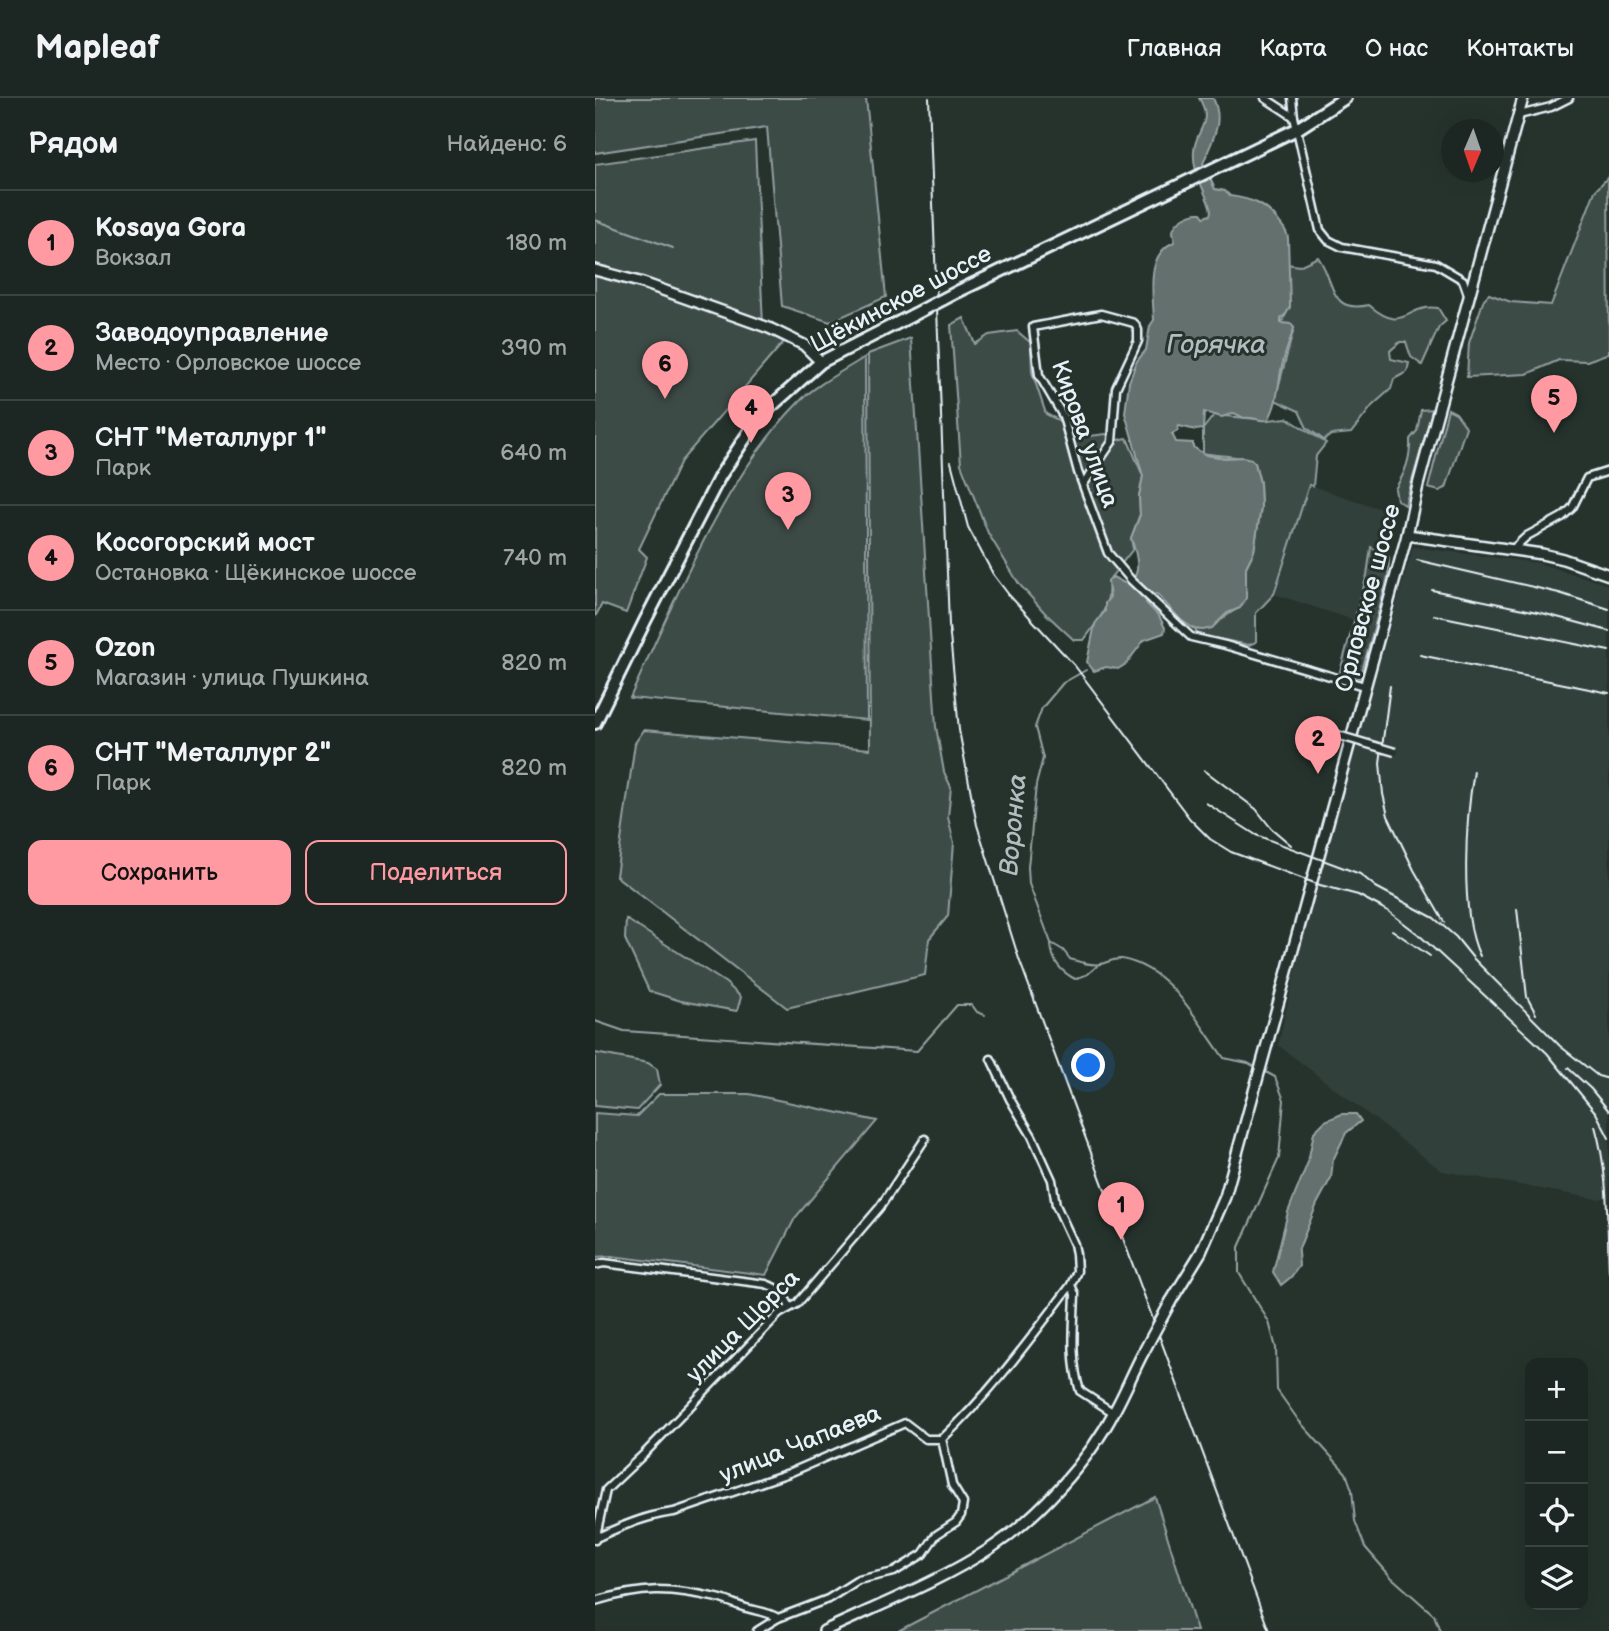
<!DOCTYPE html>
<html lang="ru">
<meta charset="utf-8">
<style>
:root{--surface:#1c2622;--page:#29322f;--text:#f1f3f6;--muted:#a0a5a5;--line:#3a4340;--accent:#ff9aa2}
body{margin:0;font-family:"Balsamiq Sans",sans-serif;background:var(--page);color:var(--text)}
.controls{position:absolute;right:21px;bottom:21px;display:grid;overflow:hidden;border-radius:14px;box-shadow:0 7px 28px #0002}
.controls button{width:63px;height:63px;display:grid;place-items:center;padding:0;border:0;border-bottom:2px solid var(--line);background:var(--surface);color:var(--text);font:35px sans-serif}
.compass{position:absolute;left:846px;top:21px;width:63px;height:63px;border-radius:50%;background:var(--surface);box-shadow:0 7px 28px #0002;rotate:182deg}
.you{position:absolute;left:494px;top:968px;width:24px;height:24px;margin:-18px;border:5px solid #fff;border-radius:50%;background:#1a73e8;box-shadow:0 0 0 10px #1a73e833}
.badge{display:grid;place-items:center;width:46px;height:46px;border-radius:50%;background:var(--accent);color:#111;font-size:23px;font-weight:700}
.pin{position:absolute;translate:-50% -58px;filter:drop-shadow(0 2px 4px #0008)}
.pin::after{content:'';position:absolute;top:37px;width:24px;height:21px;background:inherit;clip-path:polygon(0 0,100% 0,50% 100%)}
.list{margin:0;padding:0;list-style:none}
h2{display:flex;justify-content:space-between;align-items:center;height:91px;margin:0;padding:0 28px;font-size:30px}
h2 small{font-size:23px;font-weight:400;color:var(--muted)}
.list li{display:grid;grid-template-columns:46px 1fr auto;gap:21px;align-items:center;box-sizing:border-box;height:105px;padding:0 28px;border-top:2px solid var(--line)}
.list b{display:block;font-size:26px;white-space:nowrap}
.list p{margin:0;font-size:23px;white-space:nowrap;color:var(--muted)}
.list em{font-size:23px;font-style:normal;color:var(--muted)}
.actions{display:flex;gap:14px;padding:21px 28px}
.actions a{flex:1;padding:16px 0;border:2px solid var(--accent);border-radius:14px;text-align:center;font-size:24px;color:var(--accent)}
.actions .main{background:var(--accent);color:#111}
.icon{flex:none;width:38px;height:38px;fill:none;stroke:currentColor;stroke-width:2;stroke-linecap:round;stroke-linejoin:round}
.map{position:relative;flex:none;width:1014px;height:1533px;overflow:hidden}
header{display:flex;align-items:center;gap:42px;box-sizing:border-box;height:98px;padding:0 35px;background:var(--surface);border-bottom:2px solid var(--line)}
header strong{font-size:33px}
nav{display:flex;gap:38px;margin-inline-start:auto;font-size:24px}
main{display:flex}
aside{flex:1;background:var(--surface)}
.map>svg:first-child{display:block}
.built{fill:#333f3a}
.green{fill:#3e4b47;stroke:#939ea0;stroke-width:2}
.water{fill:#636f6d;stroke:#98a3a5;stroke-width:2}
.lines{fill:none;stroke-linecap:round;stroke-linejoin:round}
.stream{stroke:#98a3a5;stroke-width:2}
.street-casing{stroke:#e8f1f8;stroke-width:11}
.secondary-casing{stroke:#e8f1f8;stroke-width:14}
.primary-casing{stroke:#e8f1f8;stroke-width:16}
.street{stroke:#26332d;stroke-width:6}
.secondary{stroke:#26332d;stroke-width:9}
.primary{stroke:#26332d;stroke-width:10}
.rail{stroke:#e8f1f8;stroke-width:2}
.street-bridge-casing{stroke:#e8f1f8;stroke-width:11;stroke-linecap:butt}
.secondary-bridge-casing{stroke:#e8f1f8;stroke-width:14;stroke-linecap:butt}
.primary-bridge-casing{stroke:#e8f1f8;stroke-width:16;stroke-linecap:butt}
.street-bridge{stroke:#26332d;stroke-width:6}
.secondary-bridge{stroke:#26332d;stroke-width:9}
.primary-bridge{stroke:#26332d;stroke-width:10}
.labels{text-anchor:middle;dominant-baseline:central;stroke-width:6;stroke-linejoin:round;paint-order:stroke}
.street-label{font-size:24px;fill:#e8f1f8;stroke:#26332d}
.water-label{font-size:26px;font-style:italic;fill:#b3bdc0;stroke:#26332d}
</style>
<header>
<strong>Mapleaf</strong>
<nav><a>Главная</a><a>Карта</a><a>О нас</a><a>Контакты</a></nav>
</header>
<main>
<aside>
<h2>Рядом<small>Найдено: 6</small></h2>
<ul class="list">
<li><span class="badge">1</span><div><b>Kosaya Gora</b><p>Вокзал</p></div><em>180 m</em></li>
<li><span class="badge">2</span><div><b>Заводоуправление</b><p>Место · Орловское шоссе</p></div><em>390 m</em></li>
<li><span class="badge">3</span><div><b>СНТ &quot;Металлург 1&quot;</b><p>Парк</p></div><em>640 m</em></li>
<li><span class="badge">4</span><div><b>Косогорский мост</b><p>Остановка · Щёкинское шоссе</p></div><em>740 m</em></li>
<li><span class="badge">5</span><div><b>Ozon</b><p>Магазин · улица Пушкина</p></div><em>820 m</em></li>
<li><span class="badge">6</span><div><b>СНТ &quot;Металлург 2&quot;</b><p>Парк</p></div><em>820 m</em></li>
</ul>
<div class="actions"><a class="main">Сохранить</a><a>Поделиться</a></div>
</aside>
<div class="map">
<svg width="1014" height="1533" viewBox="0 0 1014 1533">
<rect width="100%" height="100%" fill="#26332d"/>
<filter id="ink" filterUnits="userSpaceOnUse"><feTurbulence type="fractalNoise" baseFrequency=".0143" numOctaves="2"/><feDisplacementMap in="SourceGraphic" scale="14" xChannelSelector="R" yChannelSelector="G"/><feConvolveMatrix kernelMatrix="1 2 1 2 8 2 1 2 1" color-interpolation-filters="sRGB"/></filter>
<g filter="url(#ink)">
<!-- built -->
<g class="built">
<path d="M714 387 795 414 762 523 679 496Z"/>
<path d="M818 449 943 465 1014 487V1099L1002 1101 847 1073 683 947 724 774Z"/>
</g>
<!-- green -->
<g class="green">
<path d="M0 0H271L291 199 235 224 187 208 172 29 0 55Z"/>
<path d="M160 43 168 228 193 239 86 363 44 451 52 459 31 515 7 506 0 519V66Z"/>
<path d="M1013 79 1014 255 992 263 964 262 932 276 872 279 874 245 889 201 894 196 916 204 956 207 1000 93Z"/>
<path d="M723 159C741 184 733 216 774 207 810 238 811 205 843 210L851 223 844 229 827 267 816 259 811 244H805L795 253 796 261 814 265 812 274 799 281 796 291 778 307 756 335 736 337 729 342 712 330 704 313 680 302 699 230 686 226 695 208 692 166 704 168Z"/>
<path d="M369 220 380 246 394 237 422 233 436 245 437 274 451 316 495 338 511 336 519 343 532 340 548 378 544 398 545 416 536 440 538 451 513 483C516 510 504 521 489 542H479L450 515 424 486 393 435 366 366 356 227Z"/>
<path d="M316 240 341 629 349 674 356 689 353 719 359 745 353 818 334 841 330 877 192 910 21 778 40 645 49 632 275 651 273 256Z"/>
<path d="M270 259 272 622 35 600C78 505 130 378 204 304 220 287 250 272 270 259Z"/>
<path d="M838 311 810 407 802 402 800 391C810 375 816 360 815 341L822 333 826 312Z"/>
<path d="M853 311 861 315 871 329 851 390 844 393 833 390Z"/>
<path d="M619 317 673 322 692 320 731 345 721 358 718 388 714 387 679 496 661 515V544L654 547 609 538 602 535 599 531C620 535 627 516 645 510L651 469 659 453 666 409 665 385 660 365C643 356 626 359 608 355V331Z"/>
<path d="M776 449 794 459 793 479 765 580 745 573 772 477Z"/>
<path d="M31 821 131 885 146 899 142 913 86 903 54 893 30 841Z"/>
<path d="M0 955 53 965 62 971 65 987 42 1012 0 1008Z"/>
<path d="M64 996H154L282 1023 200 1120 171 1177 16 1158 0 1159V1015L42 1018Z"/>
<path d="M560 1399 602 1533H303Z"/>
</g>
<!-- water -->
<g class="water">
<path d="M604 0H618C630 25 616 43 608 66L620 91 630 93 635 98C657 101 671 106 685 125 689 130 692 133 693 140L695 209 691 216 686 220V225L696 226 699 230C695 242 690 255 687 268 683 286 683 306 673 322 664 324 658 318 649 320L639 315 627 319 609 314 608 331 601 332 584 328 582 333 577 336 581 344 598 345V349L611 357 630 360 648 359 656 361 660 365 665 385 666 409 659 453 651 469V500L645 510 632 515 617 530 608 532 599 531 586 522 562 496 557 497 551 505 564 518 570 530 569 535 549 542 531 566 523 571 511 569 499 573 492 564 500 526 510 513V505L515 499 513 483 518 479 529 485C550 481 541 454 536 440L545 417 544 398 548 378 530 315 534 284 542 263 551 252 555 228 559 222C558 195 550 157 579 144 580 140 578 136 578 133 580 122 597 114 606 115L609 119 615 117 616 113C611 92 597 76 599 53 601 30 619 25 604 0Z"/>
<path d="M747 1016H761L766 1023 751 1035 738 1062 736 1080 722 1106 703 1153 704 1168 696 1179 686 1187 678 1174 693 1114 713 1064 719 1034 730 1023Z"/>
</g>
<g class="lines">
<!-- stream -->
<g class="stream">
<path d="M0 122 78 150"/>
<path d="M491 572 468 585 447 610 440 629 448 660 441 687 433 769 434 786 456 845 468 852 475 861C485 864 496 868 506 866 513 864 520 860 527 861 577 871 602 924 629 960L653 965 662 970"/>
<path d="M456 846C457 863 465 873 480 881L493 876 502 868"/>
<path d="M0 923 29 933 322 953 362 907H377L382 914 390 917"/>
<path d="M667 972 680 979 689 1002 684 1060 644 1149V1175L674 1224 681 1250 682 1292 704 1323 751 1375 757 1392 760 1423 770 1449 796 1479 839 1517 845 1533"/>
</g>
<!-- street casing -->
<g class="street-casing">
<g id="street">
<path d="M670 0 699 19 725 132 733 142 747 149 841 166 868 182 874 199"/>
<path d="M697 0 699 19"/>
<path d="M924 17 956 9 974 0"/>
<path d="M488 387 517 344 521 290 543 243V232L539 225 506 216 438 229 444 277 468 318 483 374 513 455 536 482 596 539 630 547 769 588"/>
<path d="M917 452 932 438 967 419 977 410 992 380 1014 373"/>
<path d="M396 961 415 1001 437 1038 457 1082 461 1107 479 1146 481 1156 482 1173 476 1187 480 1196C479 1228 475 1262 485 1293L519 1315"/>
<path d="M0 1167 9 1165 171 1186C185 1191 189 1197 195 1209"/>
<path d="M1 1440C26 1428 52 1417 79 1414L194 1375 310 1325 331 1341H347C396 1295 435 1241 476 1187"/>
<path d="M0 1442 11 1392 49 1356 184 1216 202 1206 285 1109 330 1041"/>
<path d="M0 1503C48 1489 73 1489 122 1500 131 1502 139 1506 148 1509 160 1513 172 1513 183 1520"/>
<path d="M162 1533 183 1520 233 1501 263 1482 299 1474 328 1456 341 1437 361 1424 366 1417 368 1405 357 1387 347 1341"/>
</g>
</g>
<!-- secondary casing -->
<g class="secondary-casing">
<g id="secondary">
<path d="M0 172 48 185 174 230 209 247 226 264"/>
<path d="M812 437 947 456 968 461 1014 477"/>
<path d="M576 1203 606 1154 630 1099 812 437 823 387 928 0"/>
<path d="M229 1533C284 1507 344 1484 396 1450 443 1419 494 1363 520 1312 530 1294 538 1274 548 1255"/>
</g>
</g>
<!-- primary casing -->
<g class="primary-casing">
<g id="primary">
<path d="M364 193 702 31 750 0"/>
<path d="M0 625 50 523 125 378 164 319 226 264 318 217"/>
</g>
</g>
<!-- street -->
<use href="#street" class="street"/>
<!-- secondary -->
<use href="#secondary" class="secondary"/>
<!-- primary -->
<use href="#primary" class="primary"/>
<!-- rail -->
<g class="rail">
<path d="M334 0 354 527 364 632 382 727 424 861 674 1533"/>
<path d="M356 364 373 429 398 476 414 497 480 568 595 721 615 741 636 754 725 787 763 797 793 813 823 836 952 955 1001 1015 1014 1040"/>
<path d="M822 462 964 495 1014 511"/>
<path d="M837 492 947 515 1014 533"/>
<path d="M839 517 1014 553"/>
<path d="M825 557 1014 595"/>
<path d="M795 588 785 665 788 696 793 718 819 772 849 824"/>
<path d="M609 672 661 711 676 730 696 747"/>
<path d="M879 673C871 719 864 816 885 858"/>
<path d="M611 705 661 737 765 776 781 789 839 820 861 839 878 860 965 948 1003 978 1014 981"/>
<path d="M922 811 932 899 941 916"/>
<path d="M797 832 835 858"/>
<path d="M973 970 996 991 1014 1013"/>
<path d="M1000 1028C1014 1076 1012 1125 1014 1174"/>
</g>
<!-- street-bridge casing -->
<g class="street-bridge-casing">
<path id="street-bridge" d="M739 636 800 654"/>
</g>
<!-- secondary-bridge casing -->
<g class="secondary-bridge-casing">
<path id="secondary-bridge" d="M548 1255 576 1203"/>
</g>
<!-- primary-bridge casing -->
<g class="primary-bridge-casing">
<path id="primary-bridge" d="M318 217 364 193"/>
</g>
<!-- street-bridge -->
<use href="#street-bridge" class="street-bridge"/>
<!-- secondary-bridge -->
<use href="#secondary-bridge" class="secondary-bridge"/>
<!-- primary-bridge -->
<use href="#primary-bridge" class="primary-bridge"/>
</g>
</g>
<g class="labels">
<!-- street labels -->
<g class="street-label">
<text transform="translate(306 201) rotate(-28)">Щёкинское шоссе</text>
<text transform="translate(490 336) rotate(70)">Кирова улица</text>
<text transform="translate(773 500) rotate(-75)">Орловское шоссе</text>
<text transform="translate(148 1228) rotate(-45)">улица Щорса</text>
<text transform="translate(205 1346) rotate(-22)">улица Чапаева</text>
</g>
<!-- water labels -->
<g class="water-label">
<text x="621" y="247">Горячка</text>
<text transform="translate(419 727) rotate(-85)">Воронка</text>
</g>
</g>
</svg>
<div class="controls">
<button>+</button>
<button>−</button>
<button><svg class="icon" aria-label="locate" viewBox="0 0 24 24"><circle cx="12" cy="12" r="6"/><path d="M12 2v4M12 18v4M2 12h4M18 12h4"/></svg></button>
<button><svg class="icon" aria-label="layers" viewBox="0 0 24 24"><path d="M12 4l9 5-9 5-9-5zM3 14l9 5 9-5"/></svg></button>
</div>
<svg class="compass" viewBox="-18 -18 36 36"><path d="M0-13l5 13h-10z" fill="#e53935"/><path d="M0 13l5-13h-10z" fill="#a0a5a5"/></svg>
<div class="you"></div>
<div class="pin badge" style="left:526px;top:1142px">1</div>
<div class="pin badge" style="left:723px;top:676px">2</div>
<div class="pin badge" style="left:193px;top:432px">3</div>
<div class="pin badge" style="left:156px;top:345px">4</div>
<div class="pin badge" style="left:959px;top:335px">5</div>
<div class="pin badge" style="left:70px;top:301px">6</div>
</div>
</main>
